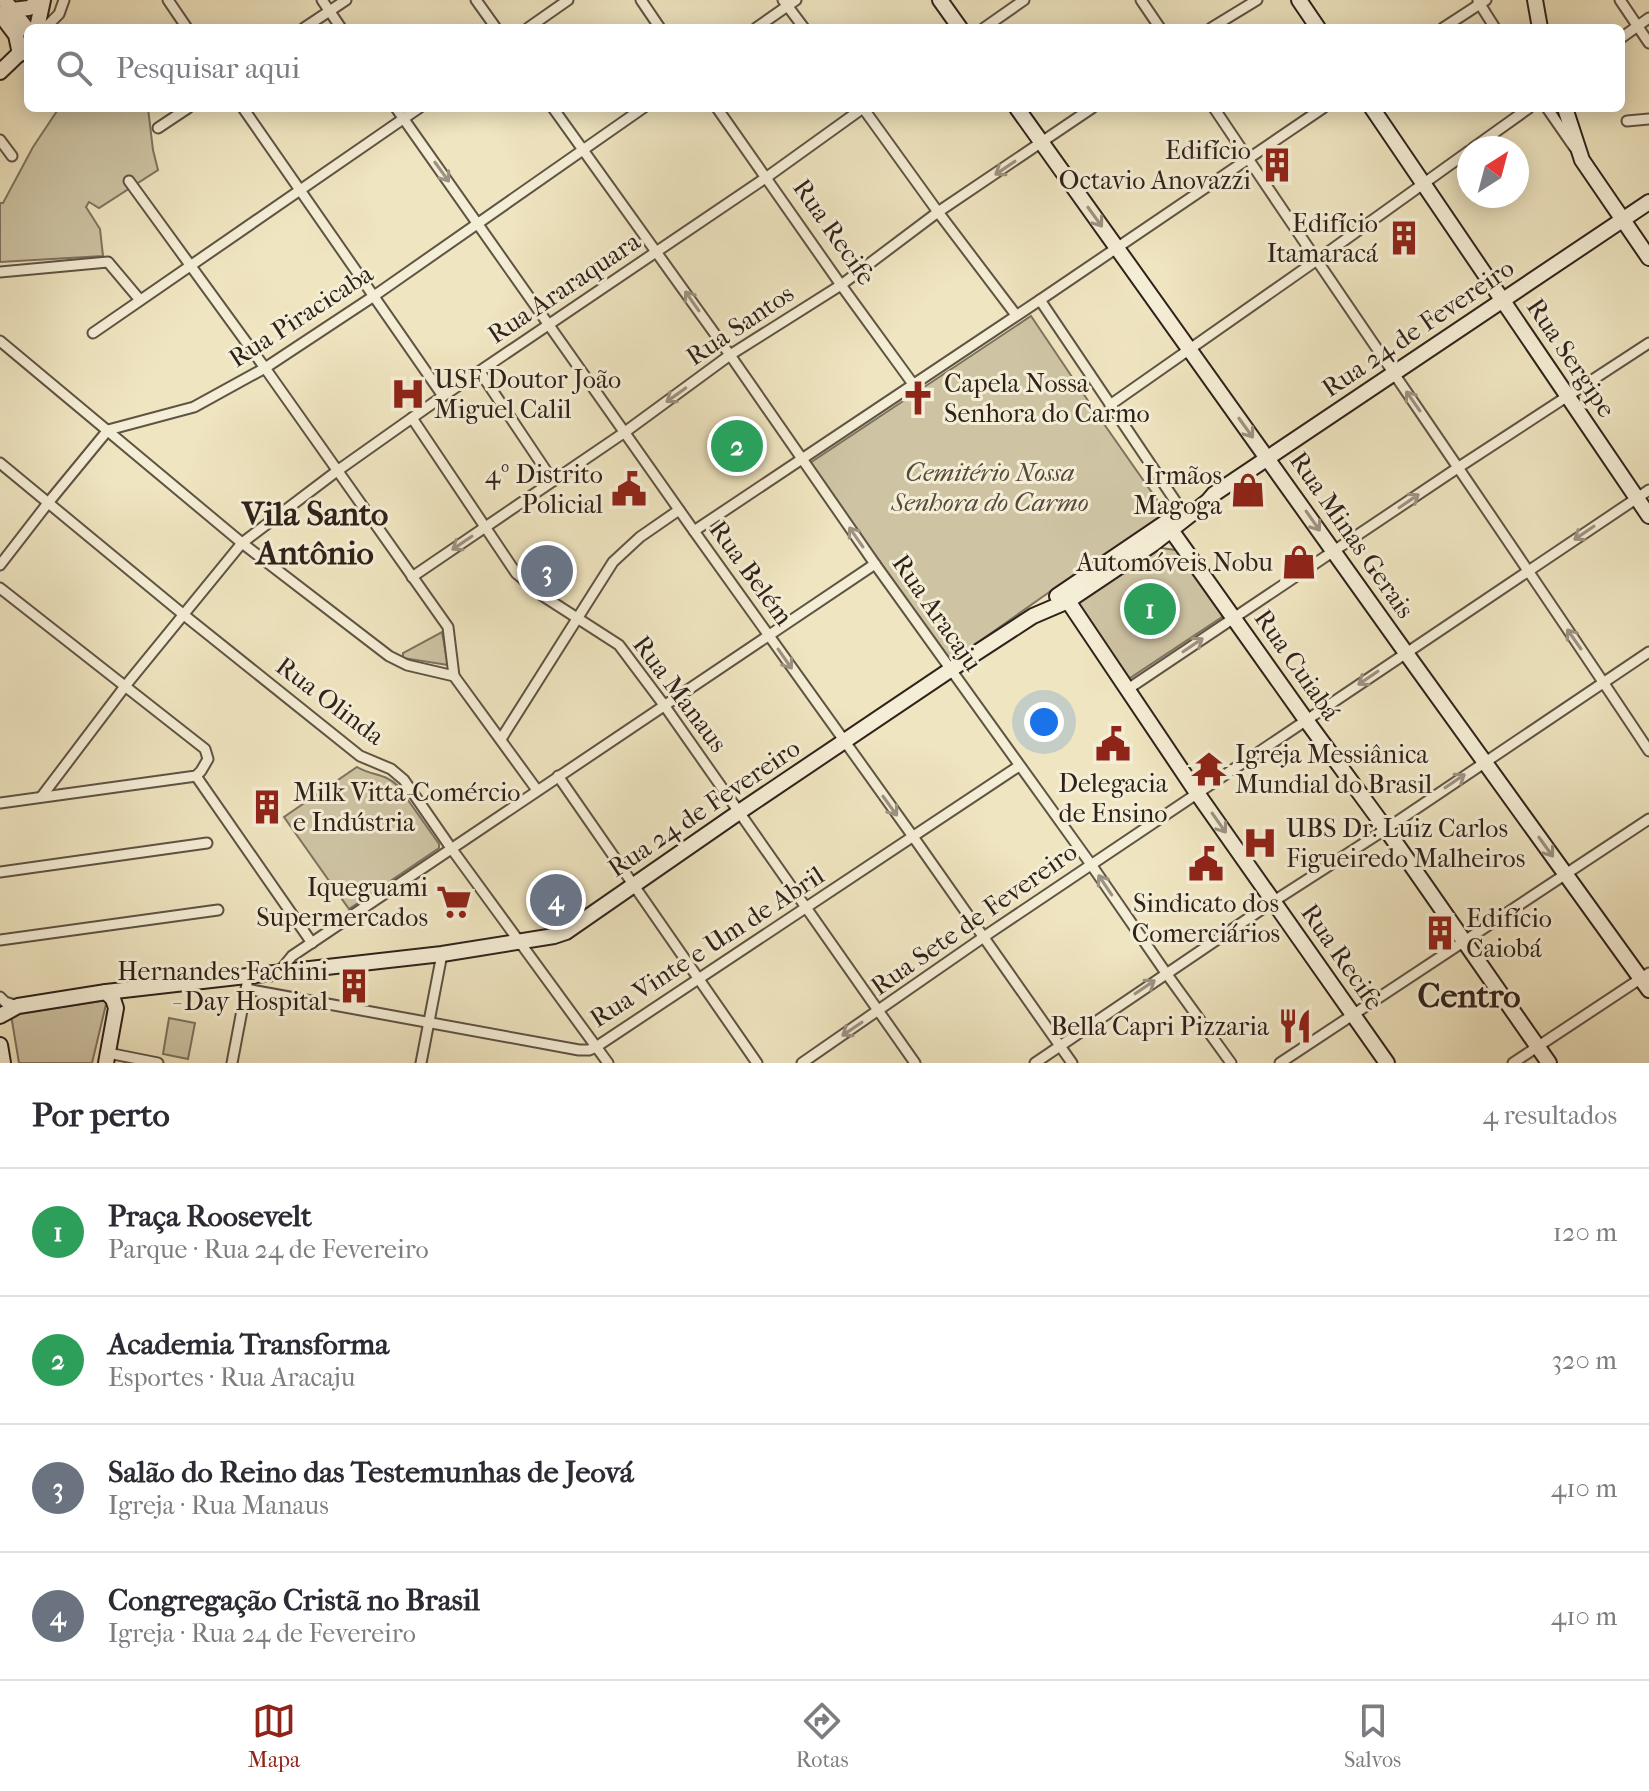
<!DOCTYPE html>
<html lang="pt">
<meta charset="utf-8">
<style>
:root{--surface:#fff;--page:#f7f7f7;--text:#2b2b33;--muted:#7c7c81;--line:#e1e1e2;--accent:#8f2418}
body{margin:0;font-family:"IM FELL French Canon",serif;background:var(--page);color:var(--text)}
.compass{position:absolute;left:1457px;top:136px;width:72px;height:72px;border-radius:50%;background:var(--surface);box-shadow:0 4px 20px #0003;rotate:36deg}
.you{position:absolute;left:1044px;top:722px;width:28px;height:28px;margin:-20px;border:6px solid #fff;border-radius:50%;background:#1a73e8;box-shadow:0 0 0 12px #1a73e833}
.badge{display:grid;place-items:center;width:52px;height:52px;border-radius:50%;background:var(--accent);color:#fff;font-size:26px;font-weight:700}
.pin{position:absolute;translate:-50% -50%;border:4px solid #fff;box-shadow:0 2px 8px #0006}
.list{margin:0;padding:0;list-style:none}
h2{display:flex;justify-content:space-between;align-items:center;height:104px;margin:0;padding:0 32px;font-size:34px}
h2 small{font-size:26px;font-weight:400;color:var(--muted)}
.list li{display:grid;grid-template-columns:52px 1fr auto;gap:24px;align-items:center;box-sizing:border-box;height:128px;padding:0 32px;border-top:2px solid var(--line)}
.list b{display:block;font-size:30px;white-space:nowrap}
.list p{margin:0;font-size:26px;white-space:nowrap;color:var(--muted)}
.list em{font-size:26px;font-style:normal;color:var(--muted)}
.icon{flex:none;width:44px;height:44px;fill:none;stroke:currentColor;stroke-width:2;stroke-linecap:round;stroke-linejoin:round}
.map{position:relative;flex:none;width:1649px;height:1063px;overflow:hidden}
.search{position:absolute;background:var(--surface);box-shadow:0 4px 20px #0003;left:24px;right:24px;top:24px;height:88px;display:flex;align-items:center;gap:20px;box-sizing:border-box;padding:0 28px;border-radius:12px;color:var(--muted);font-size:30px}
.sheet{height:616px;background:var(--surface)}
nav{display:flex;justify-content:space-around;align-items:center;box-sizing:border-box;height:112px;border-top:2px solid var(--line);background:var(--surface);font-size:22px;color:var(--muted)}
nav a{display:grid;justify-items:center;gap:4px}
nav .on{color:var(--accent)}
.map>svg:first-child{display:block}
.green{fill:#cec4a4;stroke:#7e7360;stroke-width:2}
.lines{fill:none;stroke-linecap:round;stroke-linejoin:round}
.street-casing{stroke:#5f5344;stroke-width:13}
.secondary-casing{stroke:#2f221b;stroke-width:18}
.street{stroke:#f5eed6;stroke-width:9}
.secondary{stroke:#f5eed6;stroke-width:14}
.oneway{stroke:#9c9282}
.labels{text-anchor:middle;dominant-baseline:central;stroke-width:6;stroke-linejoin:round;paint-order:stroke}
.poi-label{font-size:26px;fill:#2f221b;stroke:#f5eed6;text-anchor:end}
.street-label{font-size:26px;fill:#2f221b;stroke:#f5eed6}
.park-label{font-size:26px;font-style:italic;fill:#574a3d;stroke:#f5eed6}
.district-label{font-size:34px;font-weight:bold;fill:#2f221b;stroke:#f5eed6}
</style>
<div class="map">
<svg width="1649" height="1063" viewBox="0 0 1649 1063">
<rect width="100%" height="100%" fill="#efe5c0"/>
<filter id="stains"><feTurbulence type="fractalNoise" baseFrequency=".0025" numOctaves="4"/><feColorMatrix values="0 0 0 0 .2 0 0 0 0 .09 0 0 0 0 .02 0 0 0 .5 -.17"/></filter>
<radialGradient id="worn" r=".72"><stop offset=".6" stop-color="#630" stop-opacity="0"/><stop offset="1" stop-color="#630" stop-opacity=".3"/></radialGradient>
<!-- green -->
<g class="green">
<path d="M59 108H148L153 150 158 170 99 208 89 202 86 207 100 229 103 256 0 262V203H3L33 147Z"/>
<path d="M1031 316 1097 414 1167 514 1058 586 950 662 810 463Z"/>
<path d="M1161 548 1183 551 1225 615 1127 680 1074 603Z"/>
<path d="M442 632 448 665 403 658V653Z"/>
<path d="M357 767C372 776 385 773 398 786L439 844V848L349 909 284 817Z"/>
<path d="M107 1000 92 1063H19L11 1015Z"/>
<path d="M169 1018 195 1023 188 1059 163 1054Z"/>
</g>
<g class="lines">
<!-- street casing -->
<g class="street-casing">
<g id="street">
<path d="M168 0 187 28"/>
<path d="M322 0 341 28"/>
<path d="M476 0 496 28"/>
<path d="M641 0 660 28"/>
<path d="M783 0 804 28"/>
<path d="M1141 0 1160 28"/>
<path d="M1620 0 1649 43"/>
<path d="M1478 1 1495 28"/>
<path d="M45 28 59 14 64 0"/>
<path d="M304 28 346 0"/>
<path d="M528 28 568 0"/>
<path d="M756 28 796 0"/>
<path d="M984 28 1024 0"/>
<path d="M1211 28 1257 0"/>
<path d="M1443 28 1486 0"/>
<path d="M1621 38 1649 18"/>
<path d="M243 108 443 396"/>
<path d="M396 108 694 531 914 838 1072 1063"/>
<path d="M553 108 730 355 875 564 1090 863 1166 973 1231 1063"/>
<path d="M717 108 841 285 913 384"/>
<path d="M863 108 938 212 1016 315"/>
<path d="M1214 108C1358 323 1506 535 1649 751"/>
<path d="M1547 108 1574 147"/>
<path d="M1627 121 1649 119"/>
<path d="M158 128 188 108"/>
<path d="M0 140 12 156"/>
<path d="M1473 148 1529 108"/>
<path d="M129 181 265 368 448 627 454 676"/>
<path d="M0 272 108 262 140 300"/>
<path d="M1040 300 1182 511"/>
<path d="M93 333 419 108"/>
<path d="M0 341 242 543 389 656 407 665 454 676 537 790"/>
<path d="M480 372 553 481"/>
<path d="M1110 405 1317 260 1469 151"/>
<path d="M412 418 516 573 543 596 619 645 664 705 915 1063"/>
<path d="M0 463 184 615 360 756 391 769 404 780 451 848 608 1063"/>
<path d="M694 531 1040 300 1323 108"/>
<path d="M0 565 48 503 108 430 194 407 265 368 374 296 643 108"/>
<path d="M412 577 625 432 730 355 841 285 938 212 1092 108"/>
<path d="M0 588 205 749 208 759 201 771 196 776 0 803"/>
<path d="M1128 689 1459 467 1649 343"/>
<path d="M501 739 613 562 640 537 679 510"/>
<path d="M196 776 312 943"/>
<path d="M558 776 757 1063"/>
<path d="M42 796 126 685 242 543 337 471 443 396 767 177 863 108"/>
<path d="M0 872 207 843"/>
<path d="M0 940 218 910"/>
<path d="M279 972 292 956 875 564"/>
<path d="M246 989 579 1050H589L596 1047 1019 766"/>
<path d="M0 997 5 1002 18 1006"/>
<path d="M108 1053 158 1063"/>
<path d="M232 1063 247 984"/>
<path d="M421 1063 442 954"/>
<path d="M802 1063 991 932 1649 490"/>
<path d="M1035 1063 1274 901 1386 829 1649 652"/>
<path d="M1280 1063 1649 819"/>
<path d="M1513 1063 1649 973"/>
</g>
</g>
<!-- secondary casing -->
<g class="secondary-casing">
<g id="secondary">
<path d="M4 0 28 30"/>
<path d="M940 0 960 28"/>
<path d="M1299 0 1318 28"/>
<path d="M1535 0 1540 28"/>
<path d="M12 10 29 8 41 0"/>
<path d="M0 14 16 35 20 54"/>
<path d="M37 28 43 0"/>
<path d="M0 72 26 47"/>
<path d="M1017 108 1406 653 1649 990"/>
<path d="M1372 108 1649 516"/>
<path d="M1565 108 1582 160 1649 258"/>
<path d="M1171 530 1306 720 1386 829 1549 1063"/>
<path d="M1069 594 1068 601 1197 793 1387 1063"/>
<path d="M1057 596 1175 516"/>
<path d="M106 992 113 999 116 1008 106 1063"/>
<path d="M0 1016 18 1006 106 992 442 954 554 936 566 932 745 808 950 670 1033 616 1068 601 1153 544 1208 501 1214 494 1649 202"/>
<path d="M0 1045 3 1063"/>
</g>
</g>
<!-- street -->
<use href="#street" class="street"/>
<!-- secondary -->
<use href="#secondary" class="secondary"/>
</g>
<!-- one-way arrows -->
<defs><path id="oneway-shaft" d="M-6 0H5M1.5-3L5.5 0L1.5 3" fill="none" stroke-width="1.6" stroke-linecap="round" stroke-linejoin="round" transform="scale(2)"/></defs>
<g class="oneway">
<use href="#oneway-shaft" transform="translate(1005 168) rotate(146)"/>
<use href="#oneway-shaft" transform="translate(442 172) rotate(54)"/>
<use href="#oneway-shaft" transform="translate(1095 217) rotate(54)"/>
<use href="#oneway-shaft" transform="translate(692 301) rotate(-125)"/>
<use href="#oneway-shaft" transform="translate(676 395) rotate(144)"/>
<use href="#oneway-shaft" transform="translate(1413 401) rotate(-125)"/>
<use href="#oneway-shaft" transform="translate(1246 428) rotate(54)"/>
<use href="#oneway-shaft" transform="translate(1409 501) rotate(-34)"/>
<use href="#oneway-shaft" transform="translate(1313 521) rotate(55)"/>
<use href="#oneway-shaft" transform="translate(1584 533) rotate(146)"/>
<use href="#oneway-shaft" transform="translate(856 537) rotate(-125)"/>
<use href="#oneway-shaft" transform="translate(462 543) rotate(146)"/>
<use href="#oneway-shaft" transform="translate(1574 639) rotate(-125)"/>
<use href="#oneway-shaft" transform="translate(1193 645) rotate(-34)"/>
<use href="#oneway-shaft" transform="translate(785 659) rotate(55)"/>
<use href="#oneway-shaft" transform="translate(1368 678) rotate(146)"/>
<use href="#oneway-shaft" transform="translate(1455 781) rotate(-34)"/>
<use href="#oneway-shaft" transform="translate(890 806) rotate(54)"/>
<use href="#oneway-shaft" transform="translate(1219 823) rotate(55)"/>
<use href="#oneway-shaft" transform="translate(1546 847) rotate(54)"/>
<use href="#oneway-shaft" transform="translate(1105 885) rotate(-124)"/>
<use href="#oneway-shaft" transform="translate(1145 987) rotate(-34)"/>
<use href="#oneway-shaft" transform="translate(852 1029) rotate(146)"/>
</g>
<!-- icons -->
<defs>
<g id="building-bare" transform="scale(2.76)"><path d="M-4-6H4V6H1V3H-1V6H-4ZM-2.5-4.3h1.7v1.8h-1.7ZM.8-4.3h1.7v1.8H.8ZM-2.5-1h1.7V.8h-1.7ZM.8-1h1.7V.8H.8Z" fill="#8f2418" stroke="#f5eed6" stroke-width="2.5" paint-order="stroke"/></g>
<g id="hospital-bare" transform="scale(2.76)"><path d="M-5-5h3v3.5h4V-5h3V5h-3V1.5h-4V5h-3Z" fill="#8f2418" stroke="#f5eed6" stroke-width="2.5" paint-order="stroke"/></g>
<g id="church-bare" transform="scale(2.76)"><path d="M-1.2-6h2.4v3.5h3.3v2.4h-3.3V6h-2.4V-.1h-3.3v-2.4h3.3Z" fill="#8f2418" stroke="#f5eed6" stroke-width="2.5" paint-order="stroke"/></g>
<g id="civic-bare" transform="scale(2.76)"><path d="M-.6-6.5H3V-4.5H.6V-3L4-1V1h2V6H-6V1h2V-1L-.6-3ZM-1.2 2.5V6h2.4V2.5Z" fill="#8f2418" stroke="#f5eed6" stroke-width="2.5" paint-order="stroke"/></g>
<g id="shop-bare" transform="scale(2.76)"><path d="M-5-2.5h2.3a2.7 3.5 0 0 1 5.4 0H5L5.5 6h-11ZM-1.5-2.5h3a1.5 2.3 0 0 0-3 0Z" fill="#8f2418" stroke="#f5eed6" stroke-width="2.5" paint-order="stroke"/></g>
<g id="temple-bare" transform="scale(2.76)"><path d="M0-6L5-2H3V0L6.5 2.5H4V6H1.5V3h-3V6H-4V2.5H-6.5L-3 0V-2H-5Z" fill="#8f2418" stroke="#f5eed6" stroke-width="2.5" paint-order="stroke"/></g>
<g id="supermarket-bare" transform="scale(2.76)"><path d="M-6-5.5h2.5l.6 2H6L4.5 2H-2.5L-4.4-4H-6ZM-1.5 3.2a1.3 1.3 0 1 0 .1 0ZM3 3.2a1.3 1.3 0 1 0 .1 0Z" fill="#8f2418" stroke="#f5eed6" stroke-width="2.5" paint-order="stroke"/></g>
<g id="restaurant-bare" transform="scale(2.76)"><path d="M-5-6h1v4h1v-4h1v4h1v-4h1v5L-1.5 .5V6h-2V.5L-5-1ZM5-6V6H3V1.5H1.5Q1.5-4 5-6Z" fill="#8f2418" stroke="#f5eed6" stroke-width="2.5" paint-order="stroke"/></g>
</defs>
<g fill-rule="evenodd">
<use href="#building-bare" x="1277" y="165"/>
<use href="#building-bare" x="1404" y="238"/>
<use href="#hospital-bare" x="408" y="394"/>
<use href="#church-bare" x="918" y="398"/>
<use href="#civic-bare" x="629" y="489"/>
<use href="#shop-bare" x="1248" y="490"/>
<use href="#shop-bare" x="1299" y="562"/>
<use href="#civic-bare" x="1113" y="744"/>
<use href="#temple-bare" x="1209" y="769"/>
<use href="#building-bare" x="267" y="807"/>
<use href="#hospital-bare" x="1260" y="843"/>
<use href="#civic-bare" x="1206" y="864"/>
<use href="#supermarket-bare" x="454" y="902"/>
<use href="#building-bare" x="1440" y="933"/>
<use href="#building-bare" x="354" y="986"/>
<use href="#restaurant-bare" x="1295" y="1026"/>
</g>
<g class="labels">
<!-- poi labels -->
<g class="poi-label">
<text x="1251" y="150">Edifício<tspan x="1251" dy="30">Octavio Anovazzi</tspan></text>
<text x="1378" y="223">Edifício<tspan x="1378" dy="30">Itamaracá</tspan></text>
<text x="434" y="379" text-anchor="start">USF Doutor João<tspan x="434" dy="30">Miguel Calil</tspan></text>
<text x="944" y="383" text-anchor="start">Capela Nossa<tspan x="944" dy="30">Senhora do Carmo</tspan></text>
<text x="603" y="474">4º Distrito<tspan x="603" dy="30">Policial</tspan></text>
<text x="1222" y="475">Irmãos<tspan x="1222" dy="30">Magoga</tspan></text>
<text x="1273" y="562">Automóveis Nobu</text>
<text x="1235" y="754" text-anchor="start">Igreja Messiânica<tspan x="1235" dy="30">Mundial do Brasil</tspan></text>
<text x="1113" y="783" text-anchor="middle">Delegacia<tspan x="1113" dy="30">de Ensino</tspan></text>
<text x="293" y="792" text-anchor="start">Milk Vitta-Comércio<tspan x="293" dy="30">e Indústria</tspan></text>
<text x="1286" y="828" text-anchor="start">UBS Dr. Luiz Carlos<tspan x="1286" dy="30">Figueiredo Malheiros</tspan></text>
<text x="428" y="887">Iqueguami<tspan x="428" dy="30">Supermercados</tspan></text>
<text x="1206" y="903" text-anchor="middle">Sindicato dos<tspan x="1206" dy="30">Comerciários</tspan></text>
<text x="1466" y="918" text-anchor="start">Edifício<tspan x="1466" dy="30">Caiobá</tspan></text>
<text x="328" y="971">Hernandes Fachini<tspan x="328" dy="30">- Day Hospital</tspan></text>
<text x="1269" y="1026">Bella Capri Pizzaria</text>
</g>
<!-- street labels -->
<g class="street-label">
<text transform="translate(834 232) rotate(55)">Rua Recife</text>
<text transform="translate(564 288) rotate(-34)">Rua Araraquara</text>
<text transform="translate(301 316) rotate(-33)">Rua Piracicaba</text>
<text transform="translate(740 325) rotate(-34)">Rua Santos</text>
<text transform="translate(1418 328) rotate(-34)">Rua 24 de Fevereiro</text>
<text transform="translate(1571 358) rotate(56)">Rua Sergipe</text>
<text transform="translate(1352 535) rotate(55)">Rua Minas Gerais</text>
<text transform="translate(751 573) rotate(54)">Rua Belém</text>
<text transform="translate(937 613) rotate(55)">Rua Aracaju</text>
<text transform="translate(1297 665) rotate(55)">Rua Cuiabá</text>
<text transform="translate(680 694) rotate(53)">Rua Manaus</text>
<text transform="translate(330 701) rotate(37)">Rua Olinda</text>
<text transform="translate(704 808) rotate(-34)">Rua 24 de Fevereiro</text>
<text transform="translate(974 919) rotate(-35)">Rua Sete de Fevereiro</text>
<text transform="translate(707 947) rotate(-33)">Rua Vinte e Um de Abril</text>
<text transform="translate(1342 957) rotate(55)">Rua Recife</text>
</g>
<!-- park labels -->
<g class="park-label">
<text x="990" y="472">Cemitério Nossa<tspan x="990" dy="30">Senhora do Carmo</tspan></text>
</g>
<!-- district labels -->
<g class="district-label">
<text x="315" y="514">Vila Santo<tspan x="315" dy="39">Antônio</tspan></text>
<text x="1469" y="996">Centro</text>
</g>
</g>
<rect width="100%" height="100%" filter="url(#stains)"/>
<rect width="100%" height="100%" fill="url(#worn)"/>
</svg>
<svg class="compass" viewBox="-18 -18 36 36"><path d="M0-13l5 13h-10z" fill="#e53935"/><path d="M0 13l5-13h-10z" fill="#7c7c81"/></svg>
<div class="you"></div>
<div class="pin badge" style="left:1150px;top:609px;background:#2e9e5b">1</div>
<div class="pin badge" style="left:737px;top:446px;background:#2e9e5b">2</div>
<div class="pin badge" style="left:547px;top:571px;background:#6b7280">3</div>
<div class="pin badge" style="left:556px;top:900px;background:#6b7280">4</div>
<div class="search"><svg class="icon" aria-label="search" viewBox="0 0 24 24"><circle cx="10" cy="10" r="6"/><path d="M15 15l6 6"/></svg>Pesquisar aqui</div>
</div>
<section class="sheet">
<h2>Por perto<small>4 resultados</small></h2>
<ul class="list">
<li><span class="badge" style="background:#2e9e5b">1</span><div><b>Praça Roosevelt</b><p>Parque · Rua 24 de Fevereiro</p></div><em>120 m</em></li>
<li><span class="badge" style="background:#2e9e5b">2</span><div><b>Academia Transforma</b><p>Esportes · Rua Aracaju</p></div><em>320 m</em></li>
<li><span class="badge" style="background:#6b7280">3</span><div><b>Salão do Reino das Testemunhas de Jeová</b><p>Igreja · Rua Manaus</p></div><em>410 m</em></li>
<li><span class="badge" style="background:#6b7280">4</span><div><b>Congregação Cristã no Brasil</b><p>Igreja · Rua 24 de Fevereiro</p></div><em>410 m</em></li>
</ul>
</section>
<nav>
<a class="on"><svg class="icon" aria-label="map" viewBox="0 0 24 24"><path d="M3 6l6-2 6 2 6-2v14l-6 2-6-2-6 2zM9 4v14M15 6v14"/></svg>Mapa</a>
<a><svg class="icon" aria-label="directions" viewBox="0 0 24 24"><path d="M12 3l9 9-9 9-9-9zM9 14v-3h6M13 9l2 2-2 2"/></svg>Rotas</a>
<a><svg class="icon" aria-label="saved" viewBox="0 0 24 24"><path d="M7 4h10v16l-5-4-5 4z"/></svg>Salvos</a>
</nav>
